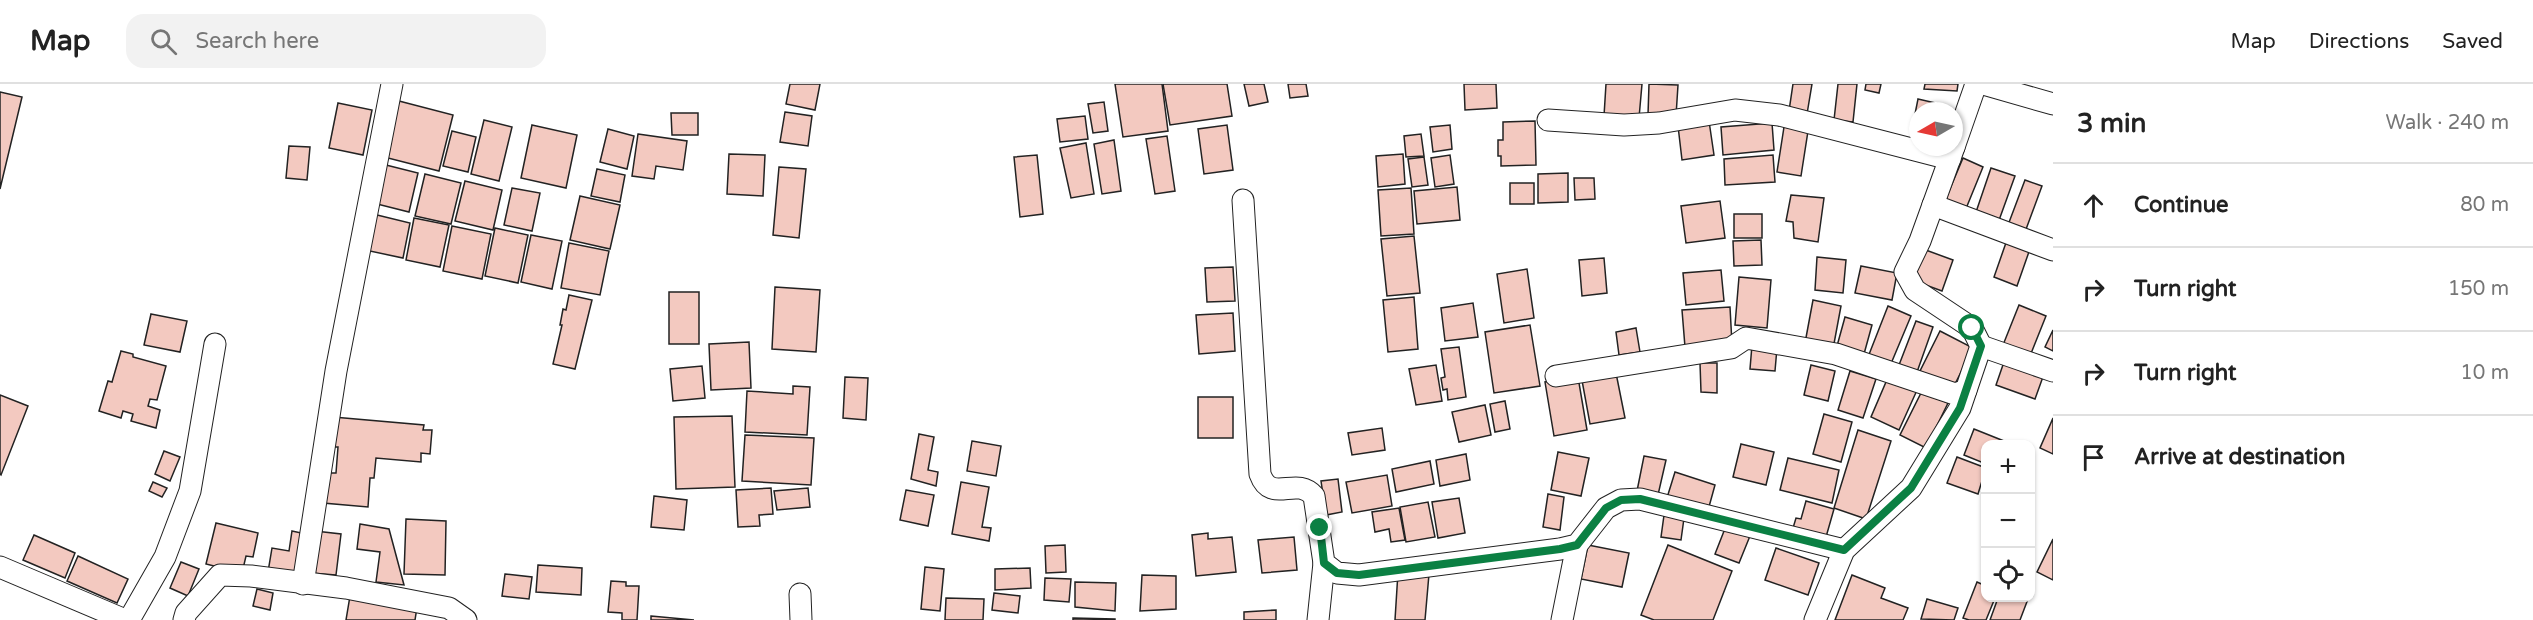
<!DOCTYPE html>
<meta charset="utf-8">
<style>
:root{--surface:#fff;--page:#f2f2f2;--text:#222;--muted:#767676;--line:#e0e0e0}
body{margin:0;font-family:"Varela Round",sans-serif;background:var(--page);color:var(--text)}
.controls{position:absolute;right:18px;bottom:18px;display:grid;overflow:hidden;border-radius:12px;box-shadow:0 2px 4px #0004}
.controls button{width:54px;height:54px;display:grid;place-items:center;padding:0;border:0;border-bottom:2px solid var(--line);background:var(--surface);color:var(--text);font:30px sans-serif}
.compass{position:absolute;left:1909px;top:18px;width:54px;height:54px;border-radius:50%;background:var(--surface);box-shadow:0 2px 4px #0004;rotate:261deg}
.stop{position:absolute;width:18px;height:18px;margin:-14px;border:4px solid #0b8043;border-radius:50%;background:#fff}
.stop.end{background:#0b8043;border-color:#fff;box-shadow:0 2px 6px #0008}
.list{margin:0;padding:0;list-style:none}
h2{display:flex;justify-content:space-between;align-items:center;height:78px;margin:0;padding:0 24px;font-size:26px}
h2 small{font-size:20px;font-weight:400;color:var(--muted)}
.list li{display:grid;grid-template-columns:39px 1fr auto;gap:18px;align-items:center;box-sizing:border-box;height:84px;padding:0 24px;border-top:2px solid var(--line)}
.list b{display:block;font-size:22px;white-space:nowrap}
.list em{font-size:20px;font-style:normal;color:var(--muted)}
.icon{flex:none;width:33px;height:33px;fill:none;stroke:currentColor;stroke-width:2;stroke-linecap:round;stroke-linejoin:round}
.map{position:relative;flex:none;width:2053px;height:536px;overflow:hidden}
header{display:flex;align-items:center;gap:36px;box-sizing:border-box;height:84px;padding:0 30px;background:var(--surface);border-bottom:2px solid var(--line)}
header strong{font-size:28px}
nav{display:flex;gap:33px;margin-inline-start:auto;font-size:21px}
.search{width:420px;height:54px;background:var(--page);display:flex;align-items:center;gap:15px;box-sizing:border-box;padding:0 21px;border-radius:18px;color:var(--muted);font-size:22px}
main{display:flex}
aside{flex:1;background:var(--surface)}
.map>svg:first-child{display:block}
.building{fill:#f3c9c0;stroke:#222;stroke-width:1.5}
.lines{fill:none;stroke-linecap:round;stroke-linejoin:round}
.minor-casing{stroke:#222;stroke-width:23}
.minor{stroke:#fff;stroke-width:21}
.route{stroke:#0b8043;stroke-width:8}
</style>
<header>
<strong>Map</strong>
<div class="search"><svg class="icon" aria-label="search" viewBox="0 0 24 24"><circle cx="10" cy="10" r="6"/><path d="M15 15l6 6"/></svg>Search here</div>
<nav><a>Map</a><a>Directions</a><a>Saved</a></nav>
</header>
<main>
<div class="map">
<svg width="2053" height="536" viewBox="0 0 2053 536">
<rect width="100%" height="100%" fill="#fff"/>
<!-- building -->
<g class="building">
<path d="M790 0H820L815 26 786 20Z"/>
<path d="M1115 0H1162L1168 47 1123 53Z"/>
<path d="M1163 0H1227L1232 32 1170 41Z"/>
<path d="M1244 0H1264L1268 18 1249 22Z"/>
<path d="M1288 0H1306L1308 12 1290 14Z"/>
<path d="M1464 0H1496L1497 24 1465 26Z"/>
<path d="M1606 0H1642L1639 34 1604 32Z"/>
<path d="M1649 0 1678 1 1676 32 1648 31Z"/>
<path d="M1793 0H1812L1807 30 1789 27Z"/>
<path d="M1838 0H1857L1853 38 1834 36Z"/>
<path d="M1866 0H1881L1879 9 1865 6Z"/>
<path d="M1925 0H1958L1957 7 1924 5Z"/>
<path d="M0 8 22 13 0 105Z"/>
<path d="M1918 15 1940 20 1938 27H1918V51L1911 50Z"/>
<path d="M399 17 453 31 439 87 384 73Z"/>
<path d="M1104 18 1108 47 1093 49 1088 20Z"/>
<path d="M338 19 372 26 363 71 329 64Z"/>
<path d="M785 28 812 32 808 62 780 58Z"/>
<path d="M671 29H698V51H672Z"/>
<path d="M1085 32 1088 55 1060 58 1057 35Z"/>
<path d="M484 36 512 43 499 97 471 90Z"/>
<path d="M1535 37 1536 81 1501 82V72H1498V56H1503V38Z"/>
<path d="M1709 37 1714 71 1682 76 1678 42Z"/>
<path d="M1772 39 1774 66 1723 71 1721 43Z"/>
<path d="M532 41 577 51 566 104 521 94Z"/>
<path d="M1227 41 1233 86 1204 90 1198 45Z"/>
<path d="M1450 41 1452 65 1433 68 1430 43Z"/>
<path d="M1784 43 1808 47 1801 92 1777 88Z"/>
<path d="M608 45 634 52 627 85 600 78Z"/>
<path d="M452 47 476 53 468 88 443 82Z"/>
<path d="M638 50 687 57 683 86 656 82 654 95 632 92Z"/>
<path d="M1421 50 1424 72 1406 73 1404 52Z"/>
<path d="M1167 52 1175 107 1155 110 1146 55Z"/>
<path d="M1114 56 1121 107 1102 110 1094 60Z"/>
<path d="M1086 59 1094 110 1071 114 1060 64Z"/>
<path d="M289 62 310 63 307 96 286 94Z"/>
<path d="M729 70 765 71 763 112 727 110Z"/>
<path d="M1403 70 1405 100 1378 103 1376 72Z"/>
<path d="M1037 71 1043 130 1020 133 1014 73Z"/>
<path d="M1450 71 1454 100 1435 103 1431 74Z"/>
<path d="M1773 71 1775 98 1725 101 1724 75Z"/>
<path d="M1424 73 1428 101 1412 103 1408 75Z"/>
<path d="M1963 74 1983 83 1965 127 1944 119Z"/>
<path d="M382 80 418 89 409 128 373 119Z"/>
<path d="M779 83 806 85 799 154 773 151Z"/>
<path d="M1991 84 2015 92 1998 139 1975 131Z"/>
<path d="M597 85 625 91 620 118 591 112Z"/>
<path d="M1568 89V118L1538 119V90Z"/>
<path d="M425 90 461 99 451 140 415 132Z"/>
<path d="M1574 94H1594L1595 115 1575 116Z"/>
<path d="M2025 96 2042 102 2025 148 2008 141Z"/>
<path d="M465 97 502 106 493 146 455 137Z"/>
<rect x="1510" y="99" width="24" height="21"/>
<path d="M1457 103 1460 136 1417 140 1414 107Z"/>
<path d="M512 104 540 109 532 147 504 141Z"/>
<path d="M1411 104 1414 150 1381 152 1378 106Z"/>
<path d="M1791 111 1824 114 1818 158 1794 154 1793 138 1786 137Z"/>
<path d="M580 112 620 121 610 165 570 156Z"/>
<path d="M1720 117 1725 154 1686 159 1681 122Z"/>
<path d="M373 130 410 139 403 174 365 166Z"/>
<rect x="1734" y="130" width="28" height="24"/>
<path d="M414 134 449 141 440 183 406 176Z"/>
<path d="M452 142 491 150 482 195 443 187Z"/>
<path d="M495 144 528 151 518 199 485 192Z"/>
<path d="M531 151 562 157 552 205 521 198Z"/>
<path d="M1414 152 1420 209 1387 212 1381 155Z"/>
<path d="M2008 153 2031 162 2017 202 1994 193Z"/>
<path d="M1761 156 1762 181 1734 182 1733 157Z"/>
<path d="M569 159 609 167 600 211 561 204Z"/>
<path d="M1923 165 1953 176 1942 207 1912 196Z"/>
<path d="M1817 173 1846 176 1843 209 1815 206Z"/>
<path d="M1604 174 1607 209 1582 212 1579 176Z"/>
<path d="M1861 182 1897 189 1892 216 1855 209Z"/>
<path d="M1233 183 1235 217 1207 218 1205 184Z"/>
<path d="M1527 185 1534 234 1504 239 1497 190Z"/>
<path d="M1721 186 1724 217 1686 221 1683 189Z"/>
<path d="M1739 193 1771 196 1767 244 1735 241Z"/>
<path d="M775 203 820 206 816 268 772 265Z"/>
<rect x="669" y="208" width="30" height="52"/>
<path d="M569 211 592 216 575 285 553 280 562 241H560L563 225 566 226Z"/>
<path d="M1414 213 1418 265 1388 268 1383 216Z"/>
<path d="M1813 216 1841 222 1833 265 1805 259Z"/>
<path d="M1473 219 1478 253 1445 257 1441 224Z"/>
<path d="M2019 221 2046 232 2030 272 2003 261Z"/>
<path d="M1888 222 1911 232 1890 282 1868 273Z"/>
<path d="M1730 223 1732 260 1685 263 1682 226Z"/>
<path d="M1233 229 1235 267 1199 270 1196 231Z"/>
<path d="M151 230 187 237 180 268 144 261Z"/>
<path d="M1845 233 1872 241 1864 270 1837 262Z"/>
<path d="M1916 237 1933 243 1917 288 1899 281Z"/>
<path d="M1530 241 1540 302 1494 309 1485 248Z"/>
<path d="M1636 244 1640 268 1619 271 1616 248Z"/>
<path d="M2053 246V267L2045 263Z"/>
<path d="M1940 247 1973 264 1953 304 1920 287Z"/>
<path d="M749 258 751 304 711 306 709 260Z"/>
<path d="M1752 261 1777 264 1775 287 1750 285Z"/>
<path d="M1459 263 1466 313 1448 316 1447 305 1443 306 1441 294 1445 293 1441 265Z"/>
<path d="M121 267 133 270V273L166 282 157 316 150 315 148 322 160 326 156 344 131 337 133 330 123 327 121 334 99 327 108 297 112 298Z"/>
<path d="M2005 275 2044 290 2035 315 1996 301Z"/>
<path d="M1700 279H1717V309L1701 308Z"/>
<path d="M1436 281 1442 317 1416 321 1409 285Z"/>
<path d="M1811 281 1835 287 1828 317 1804 311Z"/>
<path d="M702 282 705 314 673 317 670 285Z"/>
<path d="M1615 284 1625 334 1590 340 1581 291Z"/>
<path d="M1850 287 1876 295 1863 334 1838 326Z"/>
<path d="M1889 291 1918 304 1899 346 1871 333Z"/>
<path d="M845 293 868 294 866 336 843 334Z"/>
<path d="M1578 293 1587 346 1554 352 1545 298Z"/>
<path d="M793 302 810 303 807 351 745 348 747 307 793 310Z"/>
<path d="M1922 307 1948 319 1926 364 1900 351Z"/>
<path d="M0 311 28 322 1 391 0 390Z"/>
<rect x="1198" y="313" width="35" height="41"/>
<path d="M1505 317 1510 345 1495 348 1490 320Z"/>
<path d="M1485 321 1491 351 1459 358 1452 328Z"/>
<path d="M1824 330 1852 338 1841 378 1813 370Z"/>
<path d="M732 332 735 403 676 405 674 333Z"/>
<path d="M333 333 424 341 423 346H432L430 370 421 369V378L376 374 374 394H370L368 423 323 419 325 389H336L338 363H330Z"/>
<path d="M2053 334V370L2040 364Z"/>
<path d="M1382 344 1385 366 1352 371 1348 349Z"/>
<path d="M1974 345 2004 357 2003 360H1986V380L1964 371Z"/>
<path d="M1858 346 1891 357 1866 435 1834 424Z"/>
<path d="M919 350 934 353 928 386 938 388 936 402 911 395Z"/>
<path d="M745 351 814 354 811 401 742 397Z"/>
<path d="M972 357 1001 362 996 392 967 387Z"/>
<path d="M1741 360 1774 368 1766 401 1733 393Z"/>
<path d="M164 367 180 373 170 397 155 390Z"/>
<path d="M1558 368 1589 374 1581 412 1551 406Z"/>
<path d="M1466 370 1470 396 1440 402 1436 376Z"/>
<path d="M1644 372 1666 376 1658 411 1637 407Z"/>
<path d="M1957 373 1986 384 1978 410 1947 399Z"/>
<path d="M1788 374 1839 386 1832 419 1780 406Z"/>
<path d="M1430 377 1434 400 1396 408 1392 385Z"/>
<path d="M1675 388 1715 401 1707 430 1666 417Z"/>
<path d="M1387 391 1392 422 1352 429 1346 398Z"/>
<path d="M1338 395 1342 428 1326 431 1321 397Z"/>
<path d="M153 398 167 404 162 413 149 407Z"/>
<path d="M961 398 989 403 982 443 991 444 989 457 952 450Z"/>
<path d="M771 404 773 430 759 431 760 442 738 443 736 406Z"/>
<path d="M808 404 810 423 777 426 774 407Z"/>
<path d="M906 406 934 411 928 442 900 436Z"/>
<path d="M1548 410 1564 413 1560 446 1543 443Z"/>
<path d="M654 412 687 416 684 446 651 443Z"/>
<path d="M1459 414 1465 449 1438 454 1432 418Z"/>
<path d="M1806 417 1834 425 1826 453 1793 444 1796 434 1801 435Z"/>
<path d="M1428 418 1435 453 1406 458 1400 423Z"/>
<path d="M1399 424 1405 456 1391 458 1389 445 1375 448 1372 428Z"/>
<path d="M1665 424 1685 427 1681 456 1661 453Z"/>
<path d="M406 435 446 437 445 491 404 490Z"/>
<path d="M216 439 258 449 253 473 246 472 242 489 206 480Z"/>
<path d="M360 440 389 445 404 501 376 498 380 468 357 465Z"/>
<path d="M1726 442 1750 452 1739 479 1715 470Z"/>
<path d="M292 447 306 450 299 493 268 488 272 464 289 467Z"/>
<path d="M315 447 341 450 336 491 311 489Z"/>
<path d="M1208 449V455L1232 453 1236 488 1196 492 1192 451Z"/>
<path d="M34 451 75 469 65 494 23 476Z"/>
<path d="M1294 453 1297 486 1262 489 1258 456Z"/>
<path d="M2053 455V496L2037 488Z"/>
<path d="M1065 461 1066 488 1046 489 1045 462Z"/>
<path d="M1588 461 1629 469 1622 503 1581 495Z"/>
<path d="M1668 461 1732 487 1713 536H1654L1641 531Z"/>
<path d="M1776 464 1819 479 1808 511 1765 496Z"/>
<path d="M78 472 128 495 117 519 67 497Z"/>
<path d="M181 478 199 485 188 512 170 504Z"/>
<path d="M538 481 582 484 581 511 536 508Z"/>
<path d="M925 483 944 485 940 527 921 525Z"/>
<path d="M1030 484 1031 504 995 506V485Z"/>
<path d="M1398 488 1429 490 1425 536H1395Z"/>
<path d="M505 490 532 493 529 515 502 512Z"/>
<path d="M1142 491 1176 492V525L1140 527Z"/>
<path d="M1852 491 1885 504 1881 514 1908 524 1903 536H1835Z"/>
<path d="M1045 494 1071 495 1069 518 1044 516Z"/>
<path d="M611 497 626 498V502H639L637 536H622V529L608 528Z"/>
<path d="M1075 498 1116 499 1115 527 1075 523Z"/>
<path d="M1977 498 1986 502V514H1995L1986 536H1969L1963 534Z"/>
<path d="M257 505 273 509 270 526 253 522Z"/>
<path d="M994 509 1020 512 1018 529 992 526Z"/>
<path d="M350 512 417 523 415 536H346Z"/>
<path d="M946 514 984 515 983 536H945Z"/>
<path d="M1998 514 2028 515 2020 536H1990Z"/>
<path d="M1927 515 1958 524 1954 536 1921 535Z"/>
<path d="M1276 526V536H1244V528Z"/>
<path d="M651 532 694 536H651Z"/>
<path d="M1073 534 1115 535V536H1073Z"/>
</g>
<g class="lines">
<!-- minor casing -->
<g class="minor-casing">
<g id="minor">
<path d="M1983 0 2053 20"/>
<path d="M1548 36 1624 41 1659 39 1735 26 1779 31 1950 75"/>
<path d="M1954 63 1976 0"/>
<path d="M1243 116 1260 390C1271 421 1296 391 1314 412L1324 479 1337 489 1359 491 1560 465 1577 461 1606 424 1621 416 1640 415 1844 466"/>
<path d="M1933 121 2053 166"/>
<path d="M1981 262 2053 287"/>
<path d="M1556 292 1731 264 1746 254 1836 270 1955 310 1966 306"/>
<path d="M0 483 125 536"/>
<path d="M303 500 336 287 392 0"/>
<path d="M800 510 801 536"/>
<path d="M129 536 165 473 190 407 215 260"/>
<path d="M184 536 186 529 220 491 251 492 346 504 449 524 466 536"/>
<path d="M1318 536 1324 479"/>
<path d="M1562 536 1577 461"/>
<path d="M1815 536 1844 466 1911 404 1960 324 1981 262 1972 244 1915 206 1905 188 1920 157 1954 63"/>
</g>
</g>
<!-- minor -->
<use href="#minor" class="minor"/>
</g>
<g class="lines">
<!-- route -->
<path class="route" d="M1320 444 1324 479 1337 489 1359 491 1560 465 1577 461 1606 424 1621 416 1640 415 1844 466 1911 404 1960 324 1981 262 1972 244"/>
</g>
</svg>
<div class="controls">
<button>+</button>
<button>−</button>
<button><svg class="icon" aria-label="locate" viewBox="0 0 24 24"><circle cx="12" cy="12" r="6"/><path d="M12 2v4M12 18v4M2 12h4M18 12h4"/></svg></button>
</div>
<svg class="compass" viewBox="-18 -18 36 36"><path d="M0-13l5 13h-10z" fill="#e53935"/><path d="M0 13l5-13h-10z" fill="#767676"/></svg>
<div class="stop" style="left:1972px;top:244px"></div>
<div class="stop end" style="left:1320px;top:444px"></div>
</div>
<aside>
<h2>3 min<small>Walk · 240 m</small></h2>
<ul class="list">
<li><svg class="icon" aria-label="ahead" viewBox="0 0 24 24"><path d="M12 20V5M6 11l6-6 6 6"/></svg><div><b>Continue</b></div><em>80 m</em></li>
<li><svg class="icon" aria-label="right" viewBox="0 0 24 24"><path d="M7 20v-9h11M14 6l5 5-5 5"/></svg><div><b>Turn right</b></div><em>150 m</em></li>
<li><svg class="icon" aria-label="right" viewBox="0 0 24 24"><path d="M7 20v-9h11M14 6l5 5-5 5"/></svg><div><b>Turn right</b></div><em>10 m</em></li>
<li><svg class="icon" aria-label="arrive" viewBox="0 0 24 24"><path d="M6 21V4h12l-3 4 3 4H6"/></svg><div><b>Arrive at destination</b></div></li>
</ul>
</aside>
</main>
